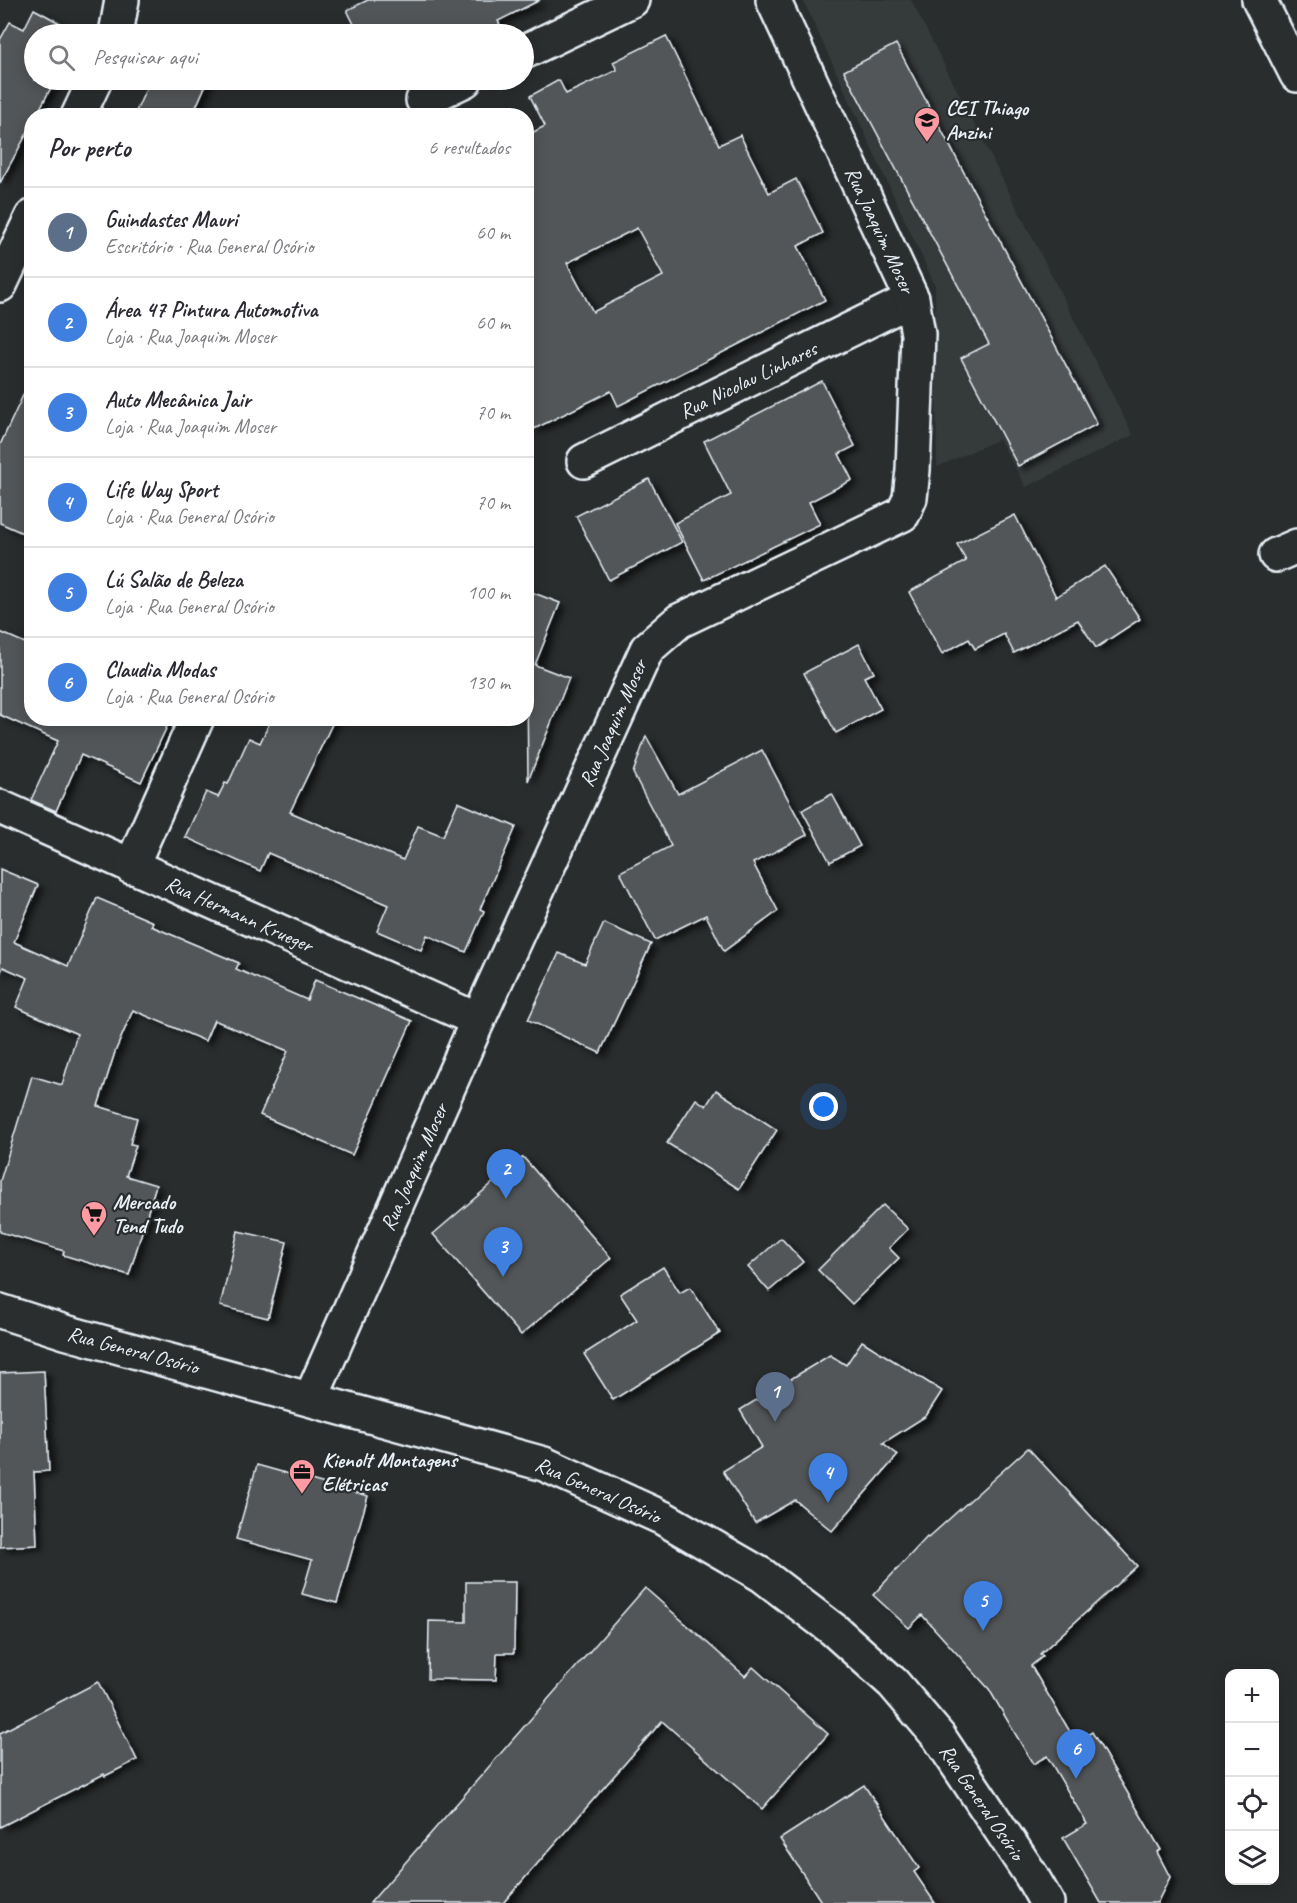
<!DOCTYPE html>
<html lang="pt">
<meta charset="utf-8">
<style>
:root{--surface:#fff;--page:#f7f7f7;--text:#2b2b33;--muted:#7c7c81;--line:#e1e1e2;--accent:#8a5d65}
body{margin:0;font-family:Caveat,sans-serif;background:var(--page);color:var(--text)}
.controls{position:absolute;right:18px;bottom:18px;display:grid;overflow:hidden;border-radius:12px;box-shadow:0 3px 15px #0003}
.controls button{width:54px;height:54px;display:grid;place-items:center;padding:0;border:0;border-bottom:2px solid var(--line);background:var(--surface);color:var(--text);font:30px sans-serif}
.you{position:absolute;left:824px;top:1107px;width:21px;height:21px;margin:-15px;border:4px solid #fff;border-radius:50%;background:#1a73e8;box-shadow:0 0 0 9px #1a73e833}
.badge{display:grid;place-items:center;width:39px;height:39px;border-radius:50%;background:var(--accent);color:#fff;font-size:20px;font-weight:700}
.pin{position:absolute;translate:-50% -50px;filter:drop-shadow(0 2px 3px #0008)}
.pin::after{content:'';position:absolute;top:32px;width:21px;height:18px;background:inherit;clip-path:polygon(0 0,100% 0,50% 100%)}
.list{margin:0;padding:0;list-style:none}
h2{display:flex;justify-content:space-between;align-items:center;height:78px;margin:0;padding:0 24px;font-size:26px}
h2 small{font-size:20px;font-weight:400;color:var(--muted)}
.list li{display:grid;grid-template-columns:39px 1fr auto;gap:18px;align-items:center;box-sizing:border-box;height:90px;padding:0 24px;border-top:2px solid var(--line)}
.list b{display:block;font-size:22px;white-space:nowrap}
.list p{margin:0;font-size:20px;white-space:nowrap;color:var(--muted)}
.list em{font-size:20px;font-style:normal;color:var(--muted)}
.icon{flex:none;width:33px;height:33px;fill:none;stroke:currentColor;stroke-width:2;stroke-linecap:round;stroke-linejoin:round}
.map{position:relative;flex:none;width:1297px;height:1903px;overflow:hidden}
.search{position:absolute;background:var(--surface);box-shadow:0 3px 15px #0003;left:24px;top:24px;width:510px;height:66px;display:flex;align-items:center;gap:15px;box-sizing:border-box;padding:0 21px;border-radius:33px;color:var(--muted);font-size:22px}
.panel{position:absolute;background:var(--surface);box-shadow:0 3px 15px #0003;left:24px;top:108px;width:510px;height:618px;border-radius:24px}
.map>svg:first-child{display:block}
.built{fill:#363a3b}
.building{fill:#535759;stroke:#e8f1f8;stroke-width:1.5;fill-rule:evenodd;filter:url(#shadow)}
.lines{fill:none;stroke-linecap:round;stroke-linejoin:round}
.minor-casing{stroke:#e8f1f8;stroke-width:38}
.primary-casing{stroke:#e8f1f8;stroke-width:38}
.minor{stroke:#2a2d2e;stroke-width:33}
.primary{stroke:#2a2d2e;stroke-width:33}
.labels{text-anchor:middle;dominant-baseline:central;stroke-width:4.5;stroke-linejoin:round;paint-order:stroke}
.poi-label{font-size:21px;font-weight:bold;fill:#e8f1f8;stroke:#2a2d2e;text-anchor:start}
.street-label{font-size:21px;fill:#e8f1f8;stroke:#2a2d2e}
</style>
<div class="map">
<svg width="1297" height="1903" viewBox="0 0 1297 1903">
<defs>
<filter id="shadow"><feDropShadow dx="6" dy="4" stdDeviation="3" flood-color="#0009"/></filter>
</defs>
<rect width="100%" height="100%" fill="#2a2d2e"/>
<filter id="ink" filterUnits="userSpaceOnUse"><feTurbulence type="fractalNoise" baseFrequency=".0167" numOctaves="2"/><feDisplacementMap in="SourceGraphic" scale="12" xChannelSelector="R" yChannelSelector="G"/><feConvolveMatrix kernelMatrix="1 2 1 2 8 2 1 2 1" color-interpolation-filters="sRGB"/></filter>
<g filter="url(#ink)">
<!-- built -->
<path class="built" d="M803 0H911L1133 435 1026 487 999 439 937 467 935 285Z"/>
<!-- building -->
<g class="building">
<path d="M368 0H540L498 21 501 27 486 34H359L347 10Z"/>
<path d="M34 9 80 34H34V80H55L36 116H32V124L0 183V40L10 22 24 29Z"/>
<path d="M666 36 719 145 740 135 769 193 796 179 823 233 798 246 825 300 618 406 611 391 534 429 526 414V136L545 126 530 96 559 80 566 94 617 70 613 62ZM637 228 663 276 593 312 567 263Z"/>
<path d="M896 44 1097 424 1018 466 961 358 989 344 844 71Z"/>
<path d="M150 80H208L192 116H134Z"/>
<path d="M32 376V537L0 523V445Z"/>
<path d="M822 381 855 446 839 454 852 480 809 502 820 524 704 580 675 523 731 495 704 441Z"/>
<path d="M649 479 682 542 609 580 576 516Z"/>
<path d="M1015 515 1056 597 1105 566 1140 619 1096 648 1078 620 1014 653 1004 634 975 649 969 639 942 654 909 592 966 561 957 544Z"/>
<path d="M526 590 560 603 535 665 569 678 528 781Z"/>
<path d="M0 632 32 646V718H171L141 782 81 755 56 811 31 800 58 741 0 715Z"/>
<path d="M859 644 874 673 864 677 881 709 836 733 804 673Z"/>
<path d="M272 718H335L290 812 403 860 418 826 443 836 458 802 516 827 480 909 484 911 466 952 427 935 421 950 377 931 388 905 268 853 260 871 185 837 206 792 218 797 225 783 228 784 249 738 260 743Z"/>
<path d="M646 736 678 794 762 750 807 835 753 863 778 911 724 951 706 915 655 940 620 872 671 846 633 773Z"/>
<path d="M832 794 860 846 830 862 802 810Z"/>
<path d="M0 869 38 885 14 942 68 966 97 898 153 922 151 926 239 963 236 969 307 1000 315 980 412 1021 352 1155 260 1115 288 1051 214 1020 205 1041 133 1010 115 1052 98 1106 137 1118 130 1144 136 1145 126 1176 156 1185 129 1275 63 1255 64 1251 0 1232V1181L32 1076 62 1085 77 1034 16 1007 28 978 3 967 0 974Z"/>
<path d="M604 923 651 944 600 1053 528 1020 559 953 585 964Z"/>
<path d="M716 1090 777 1130 739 1189 667 1143 696 1099 706 1106Z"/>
<path d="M523 1157 611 1258 521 1335 433 1234Z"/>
<path d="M883 1205 908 1229 889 1248 899 1258 852 1304 818 1270Z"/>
<path d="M238 1231 287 1242 268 1318 220 1306Z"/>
<path d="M781 1238 803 1262 769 1291 748 1267Z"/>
<path d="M663 1267 680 1293 690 1287 720 1333 613 1400 584 1354 637 1320 620 1294Z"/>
<path d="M862 1341 942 1391 926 1416 883 1443 898 1455 832 1531 795 1500 755 1523 723 1471 762 1447 740 1410 830 1355 846 1365Z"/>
<path d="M44 1371 49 1471 34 1472 37 1545 0 1547V1373Z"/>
<path d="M1028 1448 1137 1566 1040 1654 1043 1656 1031 1666 1076 1742 1092 1732 1161 1850 1157 1852 1170 1877 1157 1903H1101L1063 1838 1087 1824 1047 1756 1033 1764 989 1689 922 1615 909 1628 873 1595 927 1537 928 1538Z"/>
<path d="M257 1465 368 1496 337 1603 302 1594 312 1560 236 1539Z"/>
<path d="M466 1582H515L514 1653H497L496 1680 428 1679 429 1621 466 1622Z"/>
<path d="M645 1588 745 1676 753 1667 828 1734 762 1809 662 1721 503 1903H370Z"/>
<path d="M98 1682 137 1760 105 1776 104 1774 0 1827V1733Z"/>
<path d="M864 1785 919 1868 914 1872 935 1903H822L780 1839Z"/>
</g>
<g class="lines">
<!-- minor casing -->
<g class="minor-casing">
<g id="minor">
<path d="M1259 0 1297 75"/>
<path d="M116 34 122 0"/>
<path d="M524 52 632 0"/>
<path d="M423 100 465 80"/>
<path d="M78 116 95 80"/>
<path d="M0 285 32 217"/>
<path d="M584 461 912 299"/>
<path d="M1276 555 1297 546"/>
<path d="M0 807 478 1020"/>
<path d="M131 867 197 718"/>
<path d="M311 1398 478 1020 647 649 679 621 903 514 910 498 913 470 918 334 912 299 773 0"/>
</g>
</g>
<!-- primary casing -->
<g class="primary-casing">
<path id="primary" d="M0 1311 65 1332 544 1464 663 1518 762 1575 834 1630 893 1683 939 1737 1031 1875 1047 1903"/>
</g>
<!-- minor -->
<use href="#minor" class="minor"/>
<!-- primary -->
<use href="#primary" class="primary"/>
</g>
</g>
<!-- icons -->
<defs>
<g id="school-pin" transform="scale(1.35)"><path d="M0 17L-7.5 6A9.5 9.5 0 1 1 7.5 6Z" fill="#ff9aa2" stroke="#2a2d2e"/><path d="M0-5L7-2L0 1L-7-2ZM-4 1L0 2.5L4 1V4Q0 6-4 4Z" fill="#111"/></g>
<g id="supermarket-pin" transform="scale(1.35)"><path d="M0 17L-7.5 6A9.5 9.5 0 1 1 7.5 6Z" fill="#ff9aa2" stroke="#2a2d2e"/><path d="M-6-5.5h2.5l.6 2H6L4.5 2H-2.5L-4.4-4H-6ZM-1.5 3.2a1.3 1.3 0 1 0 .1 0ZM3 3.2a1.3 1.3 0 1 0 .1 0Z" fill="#111"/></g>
<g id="office-pin" transform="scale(1.35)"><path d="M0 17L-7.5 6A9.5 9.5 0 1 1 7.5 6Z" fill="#ff9aa2" stroke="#2a2d2e"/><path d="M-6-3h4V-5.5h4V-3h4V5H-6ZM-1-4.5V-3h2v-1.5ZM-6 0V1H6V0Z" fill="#111"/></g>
</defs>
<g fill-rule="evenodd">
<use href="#school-pin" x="927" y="120"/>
<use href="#supermarket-pin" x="94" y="1214"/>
<use href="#office-pin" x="302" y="1472"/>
</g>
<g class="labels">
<!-- poi labels -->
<g class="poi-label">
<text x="946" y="108">CEI Thiago<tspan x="946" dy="24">Anzini</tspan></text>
<text x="113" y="1202">Mercado<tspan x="113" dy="24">Tend Tudo</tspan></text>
<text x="322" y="1460">Kienolt Montagens<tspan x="322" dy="24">Elétricas</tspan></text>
</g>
<!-- street labels -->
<g class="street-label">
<text transform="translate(880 230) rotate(65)">Rua Joaquim Moser</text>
<text transform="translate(748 380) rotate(-26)">Rua Nicolau Linhares</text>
<text transform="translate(613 723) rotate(-66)">Rua Joaquim Moser</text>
<text transform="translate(239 914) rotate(24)">Rua Hermann Krueger</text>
<text transform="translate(414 1167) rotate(-66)">Rua Joaquim Moser</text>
<text transform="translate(133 1350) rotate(15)">Rua General Osório</text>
<text transform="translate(598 1490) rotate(24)">Rua General Osório</text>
<text transform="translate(982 1802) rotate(56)">Rua General Osório</text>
</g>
</g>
</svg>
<div class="controls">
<button>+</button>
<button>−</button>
<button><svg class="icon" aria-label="locate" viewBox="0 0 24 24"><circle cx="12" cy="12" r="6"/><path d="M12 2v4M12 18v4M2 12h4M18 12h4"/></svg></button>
<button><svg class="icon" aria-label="layers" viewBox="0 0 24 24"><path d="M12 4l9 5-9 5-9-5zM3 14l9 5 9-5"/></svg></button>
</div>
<div class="you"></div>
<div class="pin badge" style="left:775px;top:1422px;background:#5c6f8a">1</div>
<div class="pin badge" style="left:506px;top:1199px;background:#3f7fe0">2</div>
<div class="pin badge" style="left:503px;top:1277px;background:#3f7fe0">3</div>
<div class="pin badge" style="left:828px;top:1503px;background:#3f7fe0">4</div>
<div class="pin badge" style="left:983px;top:1631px;background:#3f7fe0">5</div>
<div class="pin badge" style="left:1076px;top:1779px;background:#3f7fe0">6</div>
<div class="search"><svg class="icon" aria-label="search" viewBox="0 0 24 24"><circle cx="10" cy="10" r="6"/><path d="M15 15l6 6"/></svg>Pesquisar aqui</div>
<section class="panel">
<h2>Por perto<small>6 resultados</small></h2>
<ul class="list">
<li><span class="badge" style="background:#5c6f8a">1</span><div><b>Guindastes Mauri</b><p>Escritório · Rua General Osório</p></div><em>60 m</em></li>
<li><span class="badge" style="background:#3f7fe0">2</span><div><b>Área 47 Pintura Automotiva</b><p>Loja · Rua Joaquim Moser</p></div><em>60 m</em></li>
<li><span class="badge" style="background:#3f7fe0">3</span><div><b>Auto Mecânica Jair</b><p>Loja · Rua Joaquim Moser</p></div><em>70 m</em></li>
<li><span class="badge" style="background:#3f7fe0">4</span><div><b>Life Way Sport</b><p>Loja · Rua General Osório</p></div><em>70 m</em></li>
<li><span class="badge" style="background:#3f7fe0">5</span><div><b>Lú Salão de Beleza</b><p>Loja · Rua General Osório</p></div><em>100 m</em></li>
<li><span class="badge" style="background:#3f7fe0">6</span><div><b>Claudia Modas</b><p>Loja · Rua General Osório</p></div><em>130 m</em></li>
</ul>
</section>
</div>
